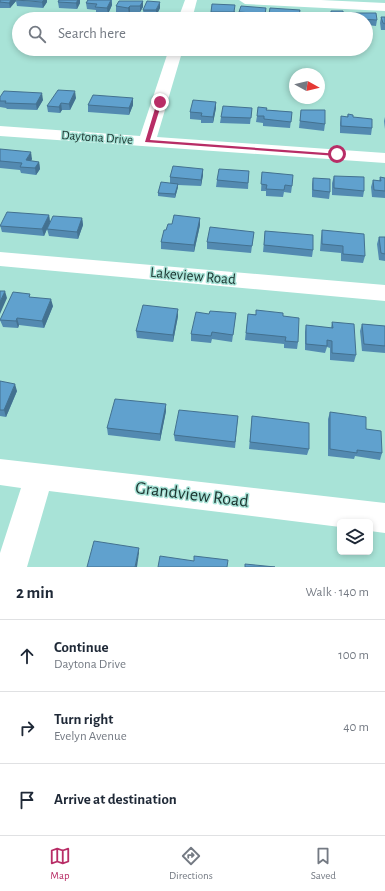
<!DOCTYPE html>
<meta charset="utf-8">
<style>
:root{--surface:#fff;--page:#f6f6f7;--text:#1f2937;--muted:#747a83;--line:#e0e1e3;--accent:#b82d66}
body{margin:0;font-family:"Alegreya Sans",sans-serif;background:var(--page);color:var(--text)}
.controls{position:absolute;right:12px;bottom:12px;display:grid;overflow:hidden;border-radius:6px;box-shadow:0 2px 6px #0003}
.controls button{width:36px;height:36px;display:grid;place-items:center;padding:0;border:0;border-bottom:1px solid var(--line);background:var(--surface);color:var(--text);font:20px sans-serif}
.compass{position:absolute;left:289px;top:68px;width:36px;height:36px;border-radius:50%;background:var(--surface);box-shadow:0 2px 6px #0003;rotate:98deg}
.stop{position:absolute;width:12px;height:12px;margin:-9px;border:3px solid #b82d66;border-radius:50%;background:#fff}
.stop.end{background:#b82d66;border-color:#fff;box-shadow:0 1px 4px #0008}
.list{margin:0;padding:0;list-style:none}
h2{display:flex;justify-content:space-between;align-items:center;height:52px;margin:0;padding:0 16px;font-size:17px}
h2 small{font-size:13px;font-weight:400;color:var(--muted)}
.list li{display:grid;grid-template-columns:26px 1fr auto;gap:12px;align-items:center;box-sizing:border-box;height:72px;padding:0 16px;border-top:1px solid var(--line)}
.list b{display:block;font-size:15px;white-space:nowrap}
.list p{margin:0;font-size:13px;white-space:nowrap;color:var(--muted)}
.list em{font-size:13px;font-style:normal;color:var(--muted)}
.icon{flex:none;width:22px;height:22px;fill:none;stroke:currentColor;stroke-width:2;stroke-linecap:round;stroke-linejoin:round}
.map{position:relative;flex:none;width:385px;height:567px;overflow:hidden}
.search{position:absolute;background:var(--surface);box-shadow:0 2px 6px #0003;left:12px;right:12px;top:12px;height:44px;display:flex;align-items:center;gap:10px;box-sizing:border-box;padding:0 14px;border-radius:22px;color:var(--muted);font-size:15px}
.sheet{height:268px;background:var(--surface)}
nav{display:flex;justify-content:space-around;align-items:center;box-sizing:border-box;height:56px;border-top:1px solid var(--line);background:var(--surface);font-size:11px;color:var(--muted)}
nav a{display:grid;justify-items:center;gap:2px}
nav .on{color:var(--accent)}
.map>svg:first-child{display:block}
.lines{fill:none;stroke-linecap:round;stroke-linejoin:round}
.minor{fill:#fff;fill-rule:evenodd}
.wall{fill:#538ab1}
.shaded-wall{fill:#437190}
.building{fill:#60a1ce;stroke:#437190}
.route{fill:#b82d66}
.labels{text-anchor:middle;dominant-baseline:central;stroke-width:3;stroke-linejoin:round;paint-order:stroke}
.far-street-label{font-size:13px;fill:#1b332f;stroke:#a8e3d7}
.street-label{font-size:15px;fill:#1b332f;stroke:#a8e3d7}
.near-street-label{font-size:18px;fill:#1b332f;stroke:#a8e3d7}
</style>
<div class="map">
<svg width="385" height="567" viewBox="0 0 385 567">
<rect width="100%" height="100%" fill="#a8e3d7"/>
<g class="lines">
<!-- minor -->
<g class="minor">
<path d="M185 0H197L192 19H178Z"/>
<path d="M239 0H321L385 3V11L245 4Z"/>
<path d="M169 49H183L157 137 385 153V163L0 136V126L140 136Z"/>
<path d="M0 252 385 285V301L0 266Z"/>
<path d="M0 459 385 503V533L370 531V522H340V527L49 491 27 567H0V553L21 488 0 485Z"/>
</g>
</g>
<!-- wall -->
<g class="wall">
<path d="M0 0 47 2 43 8 17 6 16 1 10 8H0Z"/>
<path d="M59 0H80V3L77 9 59 8 58 2Z"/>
<path d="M88 0H112V5L108 14 96 13V10L87 9 86 3Z"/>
<path d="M143 1V7L140 12H130L129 14 116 12V6Z"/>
<path d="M160 8 156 16H144L143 10Z"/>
<path d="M266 8 265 19H251L239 18V12Z"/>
<path d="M300 10 299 19H268L269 14Z"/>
<path d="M235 11 234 18H210L211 12Z"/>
<path d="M350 13 377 20 376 26 366 25V19H349Z"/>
<path d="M381 17H385V30H381L380 23Z"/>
<path d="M0 97 43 100 37 110 7 109 6 108 0 107Z"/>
<path d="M76 98 70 110H62L60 113 48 112 47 106Z"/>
<path d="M133 98V105L129 115 88 112V105Z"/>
<path d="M216 102V108L213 123H201V120L190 119V112Z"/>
<path d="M252 108 250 124 220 123 221 117Z"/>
<path d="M266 110 292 112 290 128 263 126V123L256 122 257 116Z"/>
<path d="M301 110 325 124 324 131 299 128Z"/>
<path d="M348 114 372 128 371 135 340 133V123L341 116 347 117Z"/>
<path d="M385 117V129L384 121Z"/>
<path d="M0 149 32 159 31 161 39 162 40 169 36 175 21 173 20 170 0 168Z"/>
<path d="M203 169V175L201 186 178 185V187L175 198 158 196V193L170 183V177Z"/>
<path d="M249 171 248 189 216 187 217 180Z"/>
<path d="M262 172 292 186 291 193 284 192 283 197 266 196V191H261Z"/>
<path d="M334 176 364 191 363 197 332 195V183Z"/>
<path d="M380 177 385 178V198L372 197 371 187 373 180 379 181Z"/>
<path d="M313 178 330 192 329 199 312 197V184Z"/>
<path d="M49 215 50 222 44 236 2 232 0 225Z"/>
<path d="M82 218 83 225 78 239 49 236 47 229Z"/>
<path d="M200 218V225L194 252 161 249V242L166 230 172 224Z"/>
<path d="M322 230 365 256 363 263 341 261V253L320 251 321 237Z"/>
<path d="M265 231 313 250 312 257 263 252Z"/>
<path d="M254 232 251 253 207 249V242Z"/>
<path d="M379 237H385V261L379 260 377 244Z"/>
<path d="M31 297 53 306 44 328 19 325 18 328 3 327 0 320Z"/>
<path d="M236 313 232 342 212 339 211 343 191 341V334L209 314Z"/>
<path d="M248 314 283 316 298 342 297 349 284 348V344L245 340Z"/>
<path d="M178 316 173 342 137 338 136 331Z"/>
<path d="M332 322 356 355 354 362 330 360V348L327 347 325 353 305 350V332L306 325 331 328Z"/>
<path d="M362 324 385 326V353L362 351 360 331Z"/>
<path d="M0 381 17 391 6 417 0 416Z"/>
<path d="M166 411 160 441 108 435 107 428Z"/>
<path d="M330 412 366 429 382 453 380 460 355 456 354 459 328 456V419Z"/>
<path d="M238 416 235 448 175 441 174 435Z"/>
<path d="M252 416 309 449 307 455 249 449Z"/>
</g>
<!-- shaded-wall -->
<g class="shaded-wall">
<path d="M11 0H17H16V1L10 8 9 3Z"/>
<path d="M44 0H47V2L43 8 42 2Z"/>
<path d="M78 0H80V3L77 9 76 3Z"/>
<path d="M111 0 112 5 108 14 107 8Z"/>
<path d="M143 1V7L140 12V6Z"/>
<path d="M160 2V8L156 16V10Z"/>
<path d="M130 6V12L129 14 128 8Z"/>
<path d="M75 91 76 98 70 110 69 104Z"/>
<path d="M42 93 43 100 37 110 36 104Z"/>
<path d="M133 98V105L129 115V108Z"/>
<path d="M216 102V108L213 123V117Z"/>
<path d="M61 103 62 110 60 113 59 107Z"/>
<path d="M31 152 32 159 27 167 26 160Z"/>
<path d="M39 162 40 169 36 175 35 168Z"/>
<path d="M203 169V175L201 186V180Z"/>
<path d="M178 184V187L175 198V194Z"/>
<path d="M49 215 50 222 44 236 42 229Z"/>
<path d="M82 218 83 225 78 239 77 232Z"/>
<path d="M200 218V225L194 252V245Z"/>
<path d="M5 291 7 298 0 314V302Z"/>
<path d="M51 299 53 306 44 328 42 321Z"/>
<path d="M178 309V316L173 342V335Z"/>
<path d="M17 318 19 325 18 328 16 321Z"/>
<path d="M15 384 17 391 6 417 4 410Z"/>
<path d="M166 404V411L160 441V434Z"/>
<path d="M139 548V553L137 567H135Z"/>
</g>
<!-- building -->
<g class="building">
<path d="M0 0H11L9 3 0 2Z"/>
<path d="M16 0H44L42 2Z"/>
<path d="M59 0H78L76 3 58 2Z"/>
<path d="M88 0H111L107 8 95 7 97 4 86 3Z"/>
<path d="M119 1H143L140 6H130L128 8 116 6Z"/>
<path d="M147 1 160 2 156 10H143Z"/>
<path d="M212 4 235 5 234 12H211Z"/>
<path d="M241 6 266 8 265 14 239 12Z"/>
<path d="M270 8 300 10 299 16 269 14Z"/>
<path d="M331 11H343L344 19H326V13L331 14Z"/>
<path d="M350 13H376L377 20 360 19H350Z"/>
<path d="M381 17H385V24L383 23Z"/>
<path d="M58 90 75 91 69 104 61 103 59 107 47 106Z"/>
<path d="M4 91 42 93 36 104 5 103 6 101H0V97Z"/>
<path d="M93 95 133 98 129 108 88 105Z"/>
<path d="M193 100 216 102 213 117 201 116 202 113 190 112Z"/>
<path d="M223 106 252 108 251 118 221 117Z"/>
<path d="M258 107 267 108 266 110 292 112 291 122 264 119V116H257Z"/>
<path d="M301 110H325V124L300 121Z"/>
<path d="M348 114 353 115V117L372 119V128L341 126V116L348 117Z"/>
<path d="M0 149 31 152 26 160 39 162 35 168 20 167 22 163 0 161Z"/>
<path d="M173 166 203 169 201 180 170 177Z"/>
<path d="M219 169 249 171 248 183 217 180Z"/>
<path d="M262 172 293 175 292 186 285 185 284 190 266 189 267 185 261 184Z"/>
<path d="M334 176 364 177V191L334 188Z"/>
<path d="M380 177 385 178V191L374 190 373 180 381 181Z"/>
<path d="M313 178 330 179V192L313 190Z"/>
<path d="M161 182 178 184 175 194 158 193Z"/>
<path d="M7 212 49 215 42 229 0 226Z"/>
<path d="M174 215 200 218 194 245 161 242 164 230H166L168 224H172Z"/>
<path d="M53 216 82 218 77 232 47 229Z"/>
<path d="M210 227 254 232 252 246 207 242Z"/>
<path d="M322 230 364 234 365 256 343 254V246L322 244Z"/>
<path d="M265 231 313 235V250L264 245Z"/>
<path d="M379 237H385V254L381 253Z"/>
<path d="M0 291H5L0 302Z"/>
<path d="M13 292 30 294 29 297 51 299 42 321 17 318 16 321 0 320Z"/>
<path d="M143 305 178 309 173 335 136 331Z"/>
<path d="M256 310 283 313V316L299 318 298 342 285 341 286 337 246 333 248 314 256 315Z"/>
<path d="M210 311 236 313 233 335 212 332 211 336 191 334 196 312 209 314Z"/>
<path d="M332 322 354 324 356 355 332 353V341L327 340V346L306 344V325L333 328Z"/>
<path d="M362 324 385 326V346L364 344Z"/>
<path d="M0 381 15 384 4 410H0Z"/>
<path d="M115 399 166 404 160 434 107 428Z"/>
<path d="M179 410 238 416 235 442 174 435Z"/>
<path d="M330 412 366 417V429L381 431 382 453 357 450V453L330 449Z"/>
<path d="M252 416 309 423V449L250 442Z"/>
<path d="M94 541 139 548 135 567H87Z"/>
<path d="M160 556 194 561V556L228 560 227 567H158Z"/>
<path d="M245 564 275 567H245Z"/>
</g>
<!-- route -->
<path class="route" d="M160 100 162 102 150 140 340 154 337 156 145 142 157 102Z"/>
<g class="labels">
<!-- far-street labels -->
<g class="far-street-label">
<text transform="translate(97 138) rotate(4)">Daytona Drive</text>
</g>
<!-- street labels -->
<g class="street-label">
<text transform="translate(193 276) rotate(5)">Lakeview Road</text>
</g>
<!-- near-street labels -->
<g class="near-street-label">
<text transform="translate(192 495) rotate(7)">Grandview Road</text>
</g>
</g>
</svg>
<div class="controls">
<button><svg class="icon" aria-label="layers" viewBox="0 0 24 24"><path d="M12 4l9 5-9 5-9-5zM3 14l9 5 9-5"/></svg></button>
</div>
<svg class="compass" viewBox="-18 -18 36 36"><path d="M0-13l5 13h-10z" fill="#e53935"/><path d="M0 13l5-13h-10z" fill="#747a83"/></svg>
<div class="stop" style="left:337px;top:154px"></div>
<div class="stop end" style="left:160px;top:102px"></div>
<div class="search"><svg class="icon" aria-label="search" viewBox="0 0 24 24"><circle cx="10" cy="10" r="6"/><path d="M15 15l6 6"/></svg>Search here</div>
</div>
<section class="sheet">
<h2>2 min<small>Walk · 140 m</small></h2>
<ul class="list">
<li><svg class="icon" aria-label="ahead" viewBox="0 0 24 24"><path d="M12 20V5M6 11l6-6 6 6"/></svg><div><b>Continue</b><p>Daytona Drive</p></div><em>100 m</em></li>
<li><svg class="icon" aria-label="right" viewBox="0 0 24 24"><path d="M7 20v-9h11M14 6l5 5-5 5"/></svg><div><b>Turn right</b><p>Evelyn Avenue</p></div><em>40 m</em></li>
<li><svg class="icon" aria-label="arrive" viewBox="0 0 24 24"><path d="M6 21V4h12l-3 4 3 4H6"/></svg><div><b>Arrive at destination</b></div></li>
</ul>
</section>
<nav>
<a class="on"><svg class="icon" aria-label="map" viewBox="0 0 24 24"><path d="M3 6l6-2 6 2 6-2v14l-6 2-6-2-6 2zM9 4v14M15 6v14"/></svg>Map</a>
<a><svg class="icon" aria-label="directions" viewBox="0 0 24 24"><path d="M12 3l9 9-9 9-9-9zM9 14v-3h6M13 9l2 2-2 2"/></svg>Directions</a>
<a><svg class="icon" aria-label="saved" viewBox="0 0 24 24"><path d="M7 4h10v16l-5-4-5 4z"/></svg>Saved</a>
</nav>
